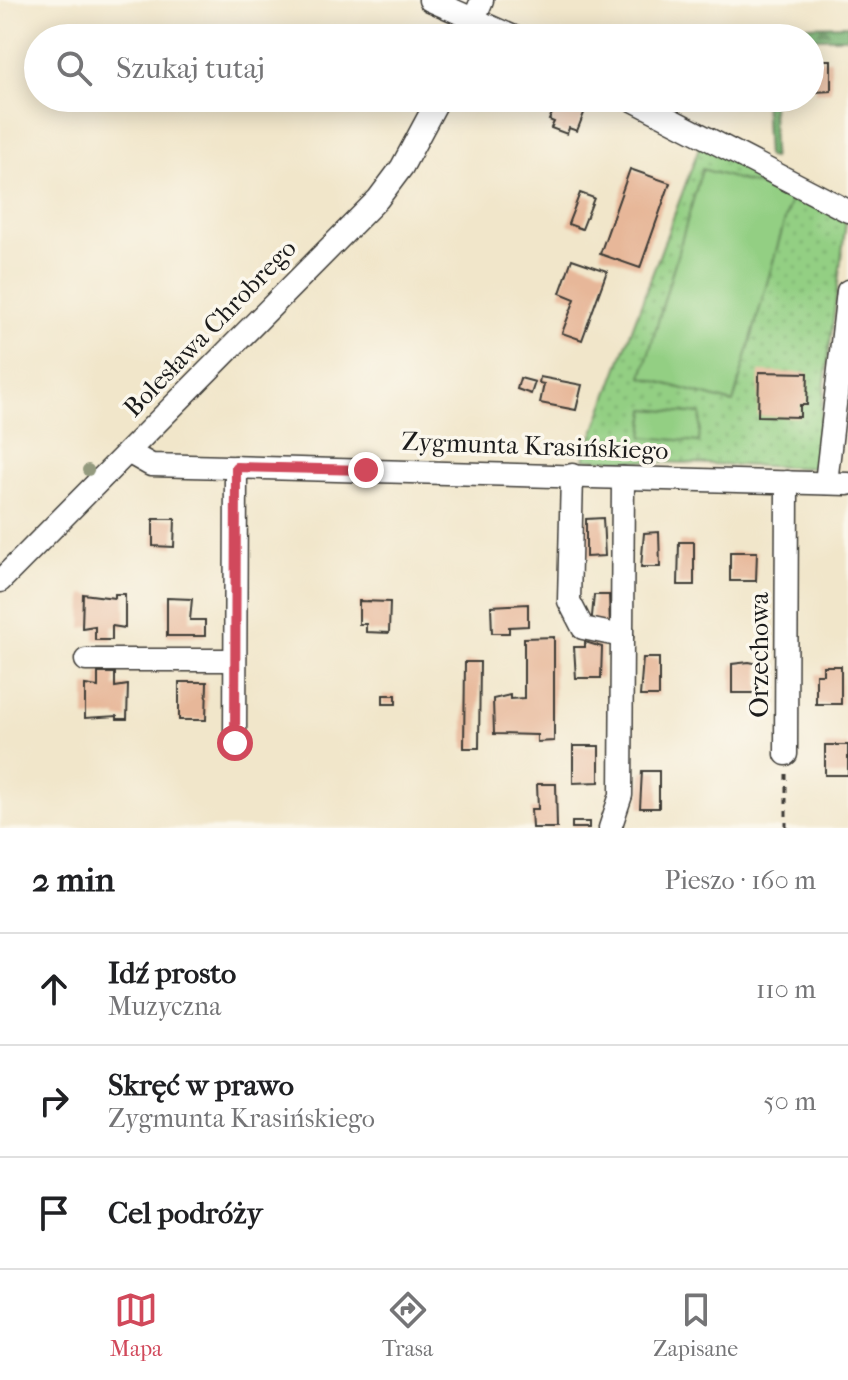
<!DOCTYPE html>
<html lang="pl">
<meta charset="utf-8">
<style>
:root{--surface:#fff;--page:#f2f2f2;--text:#202124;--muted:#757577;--line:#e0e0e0;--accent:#d1495b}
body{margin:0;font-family:"IM FELL French Canon",serif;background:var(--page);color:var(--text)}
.stop{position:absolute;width:24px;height:24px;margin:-18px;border:6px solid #d1495b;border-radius:50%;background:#fff}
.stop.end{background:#d1495b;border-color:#fff;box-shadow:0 2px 8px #0008}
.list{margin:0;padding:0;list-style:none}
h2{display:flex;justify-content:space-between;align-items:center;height:104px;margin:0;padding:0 32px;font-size:34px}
h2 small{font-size:26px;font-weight:400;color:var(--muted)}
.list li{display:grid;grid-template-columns:52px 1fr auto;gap:24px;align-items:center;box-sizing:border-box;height:112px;padding:0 32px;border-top:2px solid var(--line)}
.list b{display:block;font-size:30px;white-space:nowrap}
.list p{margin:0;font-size:26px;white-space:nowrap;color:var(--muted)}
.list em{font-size:26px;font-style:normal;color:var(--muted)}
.icon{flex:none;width:44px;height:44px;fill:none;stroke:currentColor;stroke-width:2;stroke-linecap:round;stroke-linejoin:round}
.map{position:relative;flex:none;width:848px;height:828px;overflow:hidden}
.search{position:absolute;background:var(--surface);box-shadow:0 4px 20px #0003;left:24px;right:24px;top:24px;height:88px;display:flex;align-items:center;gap:20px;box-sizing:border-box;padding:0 28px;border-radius:44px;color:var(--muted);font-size:30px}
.sheet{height:440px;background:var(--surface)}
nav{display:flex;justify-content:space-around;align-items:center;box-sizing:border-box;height:112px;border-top:2px solid var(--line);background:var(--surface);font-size:22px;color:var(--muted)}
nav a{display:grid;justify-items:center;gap:4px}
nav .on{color:var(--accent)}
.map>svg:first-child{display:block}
.grass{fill:url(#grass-dots);stroke:#587650;stroke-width:2}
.forest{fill:url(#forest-firs);stroke:#496746;stroke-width:2}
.pitch{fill:#93cf83;stroke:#587650;stroke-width:2}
.building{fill:#e7b799}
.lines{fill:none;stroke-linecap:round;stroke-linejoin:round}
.minor-casing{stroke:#3c3a36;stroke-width:25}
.path{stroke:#3c3a36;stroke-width:3;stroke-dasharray:6 6;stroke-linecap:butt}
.minor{stroke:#fff;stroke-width:22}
.tree{fill:#939a7e}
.route{stroke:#d1495b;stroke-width:10}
.labels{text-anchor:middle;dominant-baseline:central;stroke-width:7;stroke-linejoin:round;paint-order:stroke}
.street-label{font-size:26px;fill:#1c1c1c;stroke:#fbf7ec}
</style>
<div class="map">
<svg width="848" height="828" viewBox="0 0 848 828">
<defs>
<pattern id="grass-dots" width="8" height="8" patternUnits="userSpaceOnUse" patternTransform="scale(2)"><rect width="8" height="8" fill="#93cf83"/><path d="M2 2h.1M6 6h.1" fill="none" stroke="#7eb171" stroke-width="1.8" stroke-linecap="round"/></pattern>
<pattern id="forest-firs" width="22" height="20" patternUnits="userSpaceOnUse" patternTransform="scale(2)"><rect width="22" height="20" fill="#76b271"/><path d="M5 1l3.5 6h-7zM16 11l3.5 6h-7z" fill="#60905c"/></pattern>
</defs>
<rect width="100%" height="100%" fill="#fbf7ec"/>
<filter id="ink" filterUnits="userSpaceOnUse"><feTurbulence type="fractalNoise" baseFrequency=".0125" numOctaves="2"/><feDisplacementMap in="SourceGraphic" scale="16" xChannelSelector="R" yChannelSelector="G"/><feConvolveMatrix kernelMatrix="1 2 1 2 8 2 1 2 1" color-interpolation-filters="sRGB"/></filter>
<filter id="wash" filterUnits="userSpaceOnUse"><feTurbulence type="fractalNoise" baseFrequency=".006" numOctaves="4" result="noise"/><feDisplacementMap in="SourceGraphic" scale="32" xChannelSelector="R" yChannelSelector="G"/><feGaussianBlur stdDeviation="1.8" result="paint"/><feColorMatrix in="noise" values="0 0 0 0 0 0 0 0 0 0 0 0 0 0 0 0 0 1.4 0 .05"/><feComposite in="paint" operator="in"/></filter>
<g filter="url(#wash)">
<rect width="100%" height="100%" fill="#f1e6ca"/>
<!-- grass -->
<path class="grass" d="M700 145 846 222 814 468 584 459Z"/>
<!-- forest -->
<g class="forest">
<path d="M848 25V38H762L763 27Z"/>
<path d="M764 98H772L773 158 767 157Z"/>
</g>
<!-- pitch -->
<g class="pitch">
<path d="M702 169 792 195 733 403 642 377Z"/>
<path d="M646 409 701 414 699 442 643 437Z"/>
</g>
<g id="blocks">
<!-- building -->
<g class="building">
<path d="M810 60H831V91L815 92V86H810Z"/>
<path d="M559 98 586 108 577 131 569 128 567 134 551 128 554 122 549 120Z"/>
<path d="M630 169 670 183 640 268 600 254Z"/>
<path d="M580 193 594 198 582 229 568 224Z"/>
<path d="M572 259 607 271 582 340 562 333 575 299 560 293Z"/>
<path d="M759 372 808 373 807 405H800V417L758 416Z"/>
<path d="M540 377 582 385 576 410 540 403 544 384 539 383Z"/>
<path d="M520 378 535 382 531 394 517 389Z"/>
<path d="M603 518 605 556 586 557V519Z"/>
<path d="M153 519H175L174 547 153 546Z"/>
<path d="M659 532 660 567H641L644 533Z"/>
<path d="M679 542H694V585H678Z"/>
<path d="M730 552H757L756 581H730Z"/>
<path d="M83 594 115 598V594H125V628L112 626V640H95V626L82 628Z"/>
<path d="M594 595H609L610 627H591Z"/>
<path d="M167 598 192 599 190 620H205V636H167Z"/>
<path d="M359 601 390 602 389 633 366 632V624H359Z"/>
<path d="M528 604V626L509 627V633H492L491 606Z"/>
<path d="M554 637V741L537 742V735L494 734 493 699 510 695V699L524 698V638Z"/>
<path d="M585 642 602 647 601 678H576L574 647H585Z"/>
<path d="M643 658H659V696H640Z"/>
<path d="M465 662H480L479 748H464Z"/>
<path d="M749 662 759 664V693H732V664Z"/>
<path d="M823 666H841V704H816V674H823Z"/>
<path d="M98 673H115V687L128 685 127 719H117V716L85 718V685L98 687Z"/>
<path d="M179 682H207L206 720H179Z"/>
<rect x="383" y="695" width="13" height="9"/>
<rect x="825" y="745" width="23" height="30"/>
<path d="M573 746H599V782L573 783Z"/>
<path d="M642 771H659V808H640Z"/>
<path d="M537 784H556L557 828H532L531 809H538Z"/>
<rect x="572" y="822" width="17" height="6"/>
</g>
</g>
</g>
<g filter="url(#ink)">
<use href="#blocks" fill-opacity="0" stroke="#3c3a36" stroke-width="2"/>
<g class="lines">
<!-- minor casing -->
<g class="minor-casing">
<g id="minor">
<path d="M430 0 516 38"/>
<path d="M466 38 482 0"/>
<path d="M629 98 848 211"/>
<path d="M128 452 151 465 848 484"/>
<path d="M572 475 569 601 583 628 622 636"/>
<path d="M826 483 848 291"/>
<path d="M0 581 378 199 402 167 439 98"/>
<path d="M86 660H234"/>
<path d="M235 743 236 467"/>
<path d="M786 754 787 482"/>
<path d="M610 828 621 795 623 478"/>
</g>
</g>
<!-- path -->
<path class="path" d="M786 828V774"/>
<!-- minor -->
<use href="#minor" class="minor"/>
</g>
<!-- trees -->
<circle class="tree" cx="88" cy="470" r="6"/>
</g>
<g class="lines" filter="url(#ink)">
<!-- route -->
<path class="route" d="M235 743 236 467 366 470"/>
</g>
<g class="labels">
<!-- street labels -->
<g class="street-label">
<text transform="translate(210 328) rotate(-46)">Bolesława Chrobrego</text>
<text transform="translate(535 446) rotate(2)">Zygmunta Krasińskiego</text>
<text transform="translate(759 655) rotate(-90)">Orzechowa</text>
</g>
</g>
</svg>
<div class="stop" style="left:235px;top:743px"></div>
<div class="stop end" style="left:366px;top:470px"></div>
<div class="search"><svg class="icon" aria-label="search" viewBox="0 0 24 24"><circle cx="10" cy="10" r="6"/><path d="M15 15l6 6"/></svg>Szukaj tutaj</div>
</div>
<section class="sheet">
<h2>2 min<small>Pieszo · 160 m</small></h2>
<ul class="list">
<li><svg class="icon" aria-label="ahead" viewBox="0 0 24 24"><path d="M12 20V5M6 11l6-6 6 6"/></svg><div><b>Idź prosto</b><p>Muzyczna</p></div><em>110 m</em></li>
<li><svg class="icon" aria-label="right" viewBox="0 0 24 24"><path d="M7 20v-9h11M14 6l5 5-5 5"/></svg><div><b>Skręć w prawo</b><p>Zygmunta Krasińskiego</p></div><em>50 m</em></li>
<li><svg class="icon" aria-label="arrive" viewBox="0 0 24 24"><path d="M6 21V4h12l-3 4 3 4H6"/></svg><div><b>Cel podróży</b></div></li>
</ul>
</section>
<nav>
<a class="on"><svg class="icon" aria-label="map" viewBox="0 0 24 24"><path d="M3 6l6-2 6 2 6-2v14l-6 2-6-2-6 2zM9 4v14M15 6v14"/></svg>Mapa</a>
<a><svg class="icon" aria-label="directions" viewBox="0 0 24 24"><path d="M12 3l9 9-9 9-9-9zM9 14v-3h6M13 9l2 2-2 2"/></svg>Trasa</a>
<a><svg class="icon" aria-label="saved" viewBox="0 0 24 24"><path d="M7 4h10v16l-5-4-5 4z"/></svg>Zapisane</a>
</nav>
